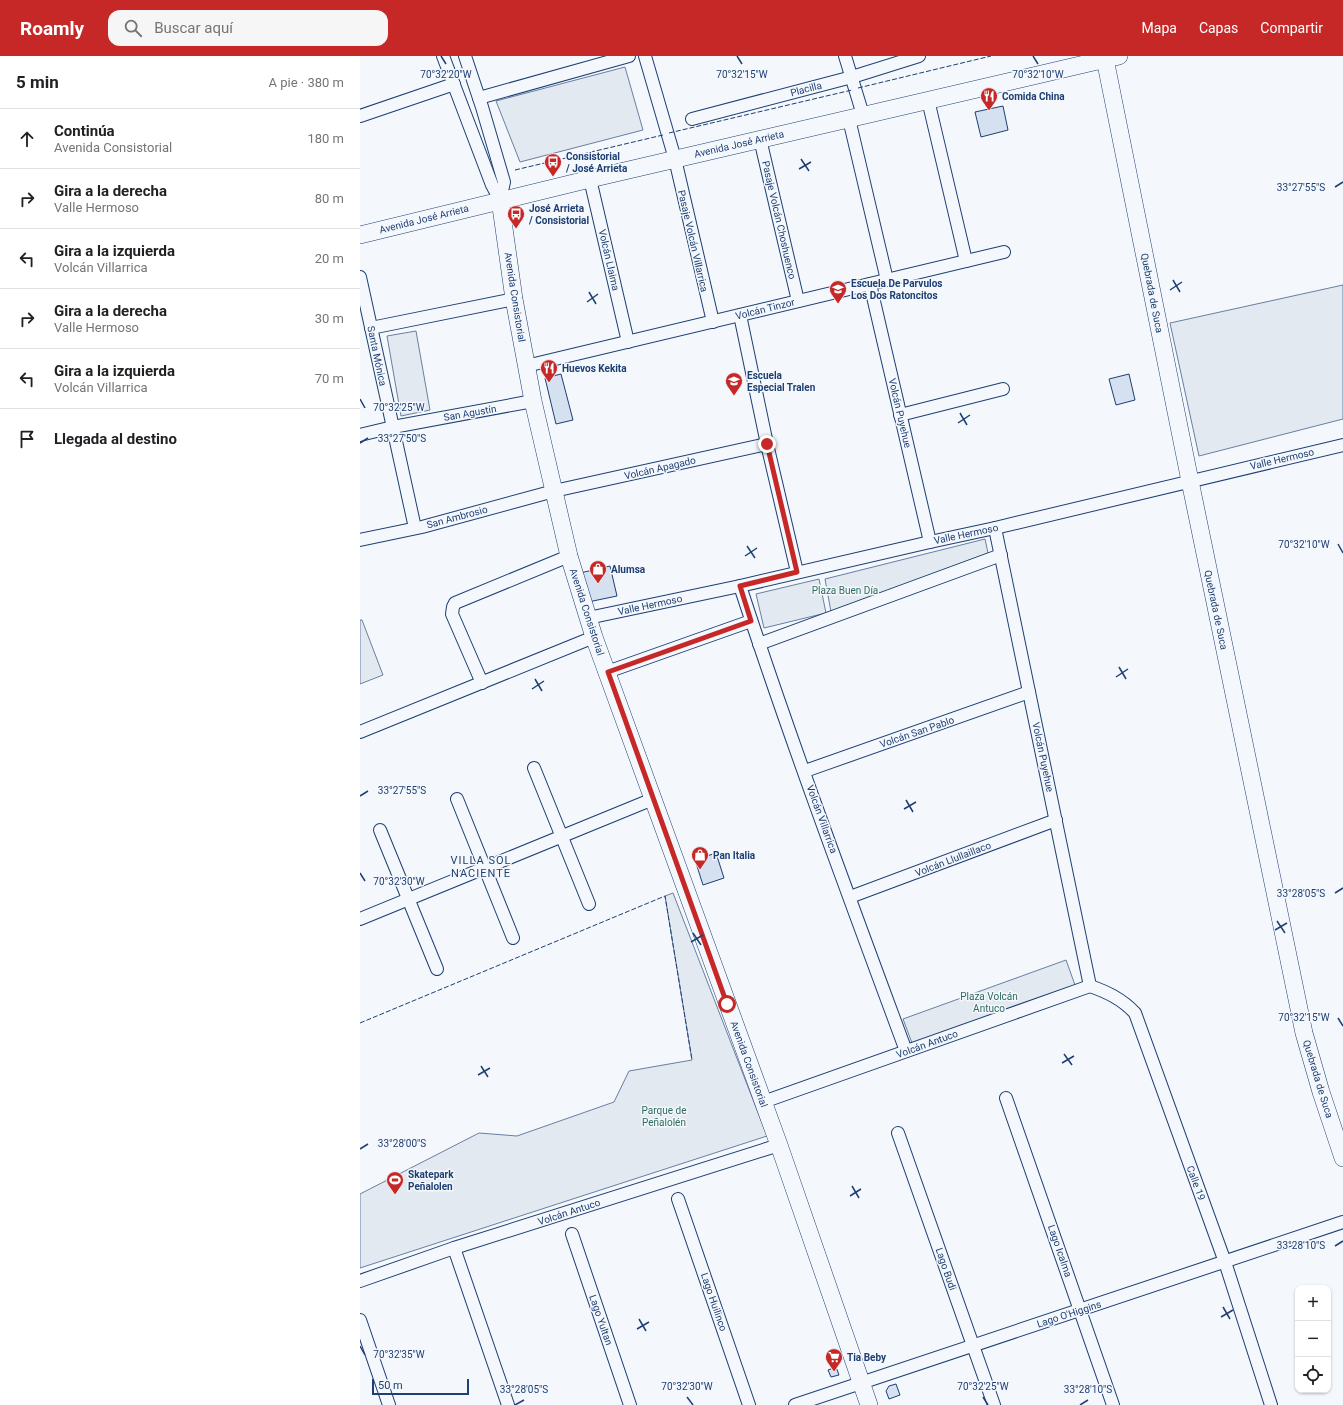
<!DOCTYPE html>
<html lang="es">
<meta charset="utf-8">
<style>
:root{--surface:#fff;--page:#f6f6f6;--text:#202124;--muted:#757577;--line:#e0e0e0;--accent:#c62828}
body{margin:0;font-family:Roboto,sans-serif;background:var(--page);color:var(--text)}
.controls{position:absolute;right:12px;bottom:12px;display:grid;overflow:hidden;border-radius:8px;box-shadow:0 1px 3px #0004}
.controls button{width:36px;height:36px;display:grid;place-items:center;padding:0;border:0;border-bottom:1px solid var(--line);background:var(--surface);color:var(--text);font:20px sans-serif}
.scale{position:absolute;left:12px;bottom:10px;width:97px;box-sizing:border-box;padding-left:4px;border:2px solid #1d3f73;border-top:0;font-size:11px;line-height:14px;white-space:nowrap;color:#1d3f73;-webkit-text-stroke:3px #f4f7fb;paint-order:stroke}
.stop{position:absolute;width:12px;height:12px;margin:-9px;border:3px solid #c62828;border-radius:50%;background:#fff}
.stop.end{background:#c62828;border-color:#fff;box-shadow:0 1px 4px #0008}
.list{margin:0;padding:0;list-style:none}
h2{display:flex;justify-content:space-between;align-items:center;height:52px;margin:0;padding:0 16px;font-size:17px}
h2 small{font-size:13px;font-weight:400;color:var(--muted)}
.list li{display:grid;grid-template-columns:26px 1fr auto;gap:12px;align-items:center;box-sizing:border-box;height:60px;padding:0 16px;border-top:1px solid var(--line)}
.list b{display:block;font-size:15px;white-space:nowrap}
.list p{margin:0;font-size:13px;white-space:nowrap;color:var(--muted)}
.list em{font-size:13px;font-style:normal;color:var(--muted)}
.icon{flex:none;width:22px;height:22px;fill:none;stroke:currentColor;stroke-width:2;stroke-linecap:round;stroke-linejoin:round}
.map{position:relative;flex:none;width:983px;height:1349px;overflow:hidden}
header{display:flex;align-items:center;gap:24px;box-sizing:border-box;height:56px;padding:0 20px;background:var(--accent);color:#fff}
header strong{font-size:19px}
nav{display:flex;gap:22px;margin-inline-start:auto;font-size:14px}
.search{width:280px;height:36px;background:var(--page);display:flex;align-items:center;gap:10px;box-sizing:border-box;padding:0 14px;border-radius:12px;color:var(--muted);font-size:15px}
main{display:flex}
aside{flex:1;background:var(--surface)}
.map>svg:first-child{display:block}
.green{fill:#e3e9f0;stroke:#687fa3}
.building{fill:#d5e0f0;stroke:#1d3f73}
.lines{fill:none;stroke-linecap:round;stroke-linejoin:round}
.street-casing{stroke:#1d3f73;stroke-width:14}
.secondary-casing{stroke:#1d3f73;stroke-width:18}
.street{stroke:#f4f7fb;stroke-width:12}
.secondary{stroke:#f4f7fb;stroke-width:17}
.fence{stroke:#1d3f73;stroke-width:1;stroke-dasharray:5 2;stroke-linecap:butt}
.route{stroke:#c62828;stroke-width:5}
.ticks{fill:none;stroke:#1d3f73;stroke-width:1.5}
.labels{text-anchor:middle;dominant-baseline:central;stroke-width:3;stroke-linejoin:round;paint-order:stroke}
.street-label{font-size:10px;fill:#1d3f73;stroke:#f4f7fb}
.poi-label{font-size:10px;font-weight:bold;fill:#1d3f73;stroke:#f4f7fb;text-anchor:start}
.park-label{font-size:10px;fill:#2c6c60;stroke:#f4f7fb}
.neighbourhood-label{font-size:11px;letter-spacing:1px;fill:#1d3f73;stroke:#f4f7fb}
.ticks-label{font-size:10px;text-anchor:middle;fill:#1d3f73;stroke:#f4f7fb;stroke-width:3;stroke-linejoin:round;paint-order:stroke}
</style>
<header>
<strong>Roamly</strong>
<div class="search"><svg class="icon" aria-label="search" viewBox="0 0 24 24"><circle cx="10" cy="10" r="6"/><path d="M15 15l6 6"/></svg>Buscar aquí</div>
<nav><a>Mapa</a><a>Capas</a><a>Compartir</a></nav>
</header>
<main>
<aside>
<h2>5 min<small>A pie · 380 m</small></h2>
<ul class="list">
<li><svg class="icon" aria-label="ahead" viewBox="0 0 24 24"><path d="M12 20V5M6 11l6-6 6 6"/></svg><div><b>Continúa</b><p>Avenida Consistorial</p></div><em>180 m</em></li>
<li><svg class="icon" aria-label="right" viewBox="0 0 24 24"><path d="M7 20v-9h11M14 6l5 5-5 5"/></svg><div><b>Gira a la derecha</b><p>Valle Hermoso</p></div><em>80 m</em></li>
<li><svg class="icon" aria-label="left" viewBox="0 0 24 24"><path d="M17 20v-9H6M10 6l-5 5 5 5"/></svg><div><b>Gira a la izquierda</b><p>Volcán Villarrica</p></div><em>20 m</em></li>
<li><svg class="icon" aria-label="right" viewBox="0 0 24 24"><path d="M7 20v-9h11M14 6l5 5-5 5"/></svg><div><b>Gira a la derecha</b><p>Valle Hermoso</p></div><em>30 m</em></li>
<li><svg class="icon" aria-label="left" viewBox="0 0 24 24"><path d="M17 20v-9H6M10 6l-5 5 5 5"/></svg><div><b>Gira a la izquierda</b><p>Volcán Villarrica</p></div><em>70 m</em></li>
<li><svg class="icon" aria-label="arrive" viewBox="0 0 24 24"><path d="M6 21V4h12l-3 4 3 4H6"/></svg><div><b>Llegada al destino</b></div></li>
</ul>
</aside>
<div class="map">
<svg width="983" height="1349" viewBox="0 0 983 1349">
<rect width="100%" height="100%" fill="#f4f7fb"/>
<!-- green -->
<g class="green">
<path d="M265 11 283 74 160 106 136 45Z"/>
<path d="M983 229V363L839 400 810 267Z"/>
<path d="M56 275 70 354 41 360 27 280Z"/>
<path d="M625 483 628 497 471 556 465 523Z"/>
<path d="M459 523 466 557 404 572 396 538Z"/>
<path d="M0 564H2L23 619 0 628Z"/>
<path d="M313 837 407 1080 0 1212V1138L119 1077 157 1080 254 1046 269 1015 332 1004 305 840Z"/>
<path d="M706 904 715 929 552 987 543 963Z"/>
</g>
<!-- building -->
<g class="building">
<path d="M643 50 648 74 621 81 615 56Z"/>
<path d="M201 318 213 364 196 368 185 322Z"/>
<path d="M769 318 775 344 756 349 749 323Z"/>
<path d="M250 510 257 540 228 546 220 517Z"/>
<path d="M356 797 364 822 343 829 335 804Z"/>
<path d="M476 1311 479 1319 471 1321 468 1314Z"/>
<path d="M536 1328 540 1339 529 1343 526 1335 529 1330Z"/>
</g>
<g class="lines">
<!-- street casing -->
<g class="street-casing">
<g id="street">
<path d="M83 0 132 129 140 144"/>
<path d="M105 0 122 51 144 126 140 144"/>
<path d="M285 0 315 103 353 266"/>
<path d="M485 0 503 59"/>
<path d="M119 42 269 0"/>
<path d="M568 44 606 205"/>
<path d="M0 60 94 28"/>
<path d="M332 63 492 21 559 0"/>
<path d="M489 63 527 224"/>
<path d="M400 83 438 245"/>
<path d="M230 123 268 286"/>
<path d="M0 221 55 472"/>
<path d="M510 228 570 486"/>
<path d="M380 259 407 388 437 516"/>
<path d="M11 272 154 243"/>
<path d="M166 310 644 196"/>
<path d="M540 359 643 333"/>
<path d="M0 379 33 371 173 345"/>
<path d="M635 472 730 930"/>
<path d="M0 484 62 471 194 435 407 388"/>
<path d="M380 530C431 686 489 841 546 995"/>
<path d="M228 562 380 530 570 486 635 472 983 389"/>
<path d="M399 588 641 499"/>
<path d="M247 616 391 565"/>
<path d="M122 627 92 558 93 551 95 547 209 500"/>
<path d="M0 676 234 581"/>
<path d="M174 712 229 848"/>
<path d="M445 715 669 636"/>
<path d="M97 743 153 882"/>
<path d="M20 774 77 913"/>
<path d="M490 841 696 764"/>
<path d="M0 863 293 743"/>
<path d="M730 930C747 936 762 943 775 957L865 1206 911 1349"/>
<path d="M646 1042 753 1349"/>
<path d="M403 1046 730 930"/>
<path d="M538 1077 634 1349"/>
<path d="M318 1143 389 1349"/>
<path d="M212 1178 270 1349"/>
<path d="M94 1192 148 1349"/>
<path d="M0 1225 94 1192 419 1089"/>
<path d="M0 1264 29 1349"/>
<path d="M435 1349 983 1166"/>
</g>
</g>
<!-- secondary casing -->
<g class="secondary-casing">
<g id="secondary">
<path d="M745 3 830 425 944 977 961 1036 983 1102"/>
<path d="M140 144 154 243 173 345 209 500 234 581 419 1089 509 1349"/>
<path d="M0 179 230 123 759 0"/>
</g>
</g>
<!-- street -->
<use href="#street" class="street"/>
<!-- secondary -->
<use href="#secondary" class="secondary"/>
<!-- fence -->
<g class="fence">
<path d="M498 32 631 0"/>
<path d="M309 77 492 34"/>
<path d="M155 114 303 79"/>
<path d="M0 967 305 840 332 1004"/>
</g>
</g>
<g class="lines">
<!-- route -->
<path class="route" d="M367 948 248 616 391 565 380 530 437 516 407 388"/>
</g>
<!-- ticks -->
<path class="ticks" d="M81 0 86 8M377 0 382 8M673 0 678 8M441 103 449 115M439 113 451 106M975 131 983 126M813 224 820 236M810 234 822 226M229 236 236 248M227 246 238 238M0 343 5 352M600 357 607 369M598 367 610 359M0 387 8 382M978 488 983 497M387 490 395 502M385 500 397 492M759 611 766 623M756 621 768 613M175 623 182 635M172 633 184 625M0 740 8 735M546 744 553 756M544 753 556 746M0 817 5 825M975 837 983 832M917 865 925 877M915 874 927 867M333 877 341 889M331 886 343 879M978 962 983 970M704 998 712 1009M702 1007 714 1000M121 1010 128 1021M118 1019 130 1012M0 1093 8 1088M492 1130 499 1142M490 1140 501 1133M975 1190 983 1185M863 1251 870 1263M861 1261 873 1254M279 1263 286 1275M277 1273 289 1266M0 1290 5 1299M327 1341 333 1349M623 1341 628 1349M155 1349 164 1344M720 1349 728 1344"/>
<!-- icons -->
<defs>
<g id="restaurant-pin" transform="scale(0.9)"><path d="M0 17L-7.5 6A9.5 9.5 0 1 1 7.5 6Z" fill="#c62828" stroke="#f4f7fb"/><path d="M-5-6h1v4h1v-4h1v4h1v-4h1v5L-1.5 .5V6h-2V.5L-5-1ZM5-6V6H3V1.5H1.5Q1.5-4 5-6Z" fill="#fff"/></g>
<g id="bus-pin" transform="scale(0.9)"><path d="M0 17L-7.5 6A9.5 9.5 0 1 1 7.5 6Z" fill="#c62828" stroke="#f4f7fb"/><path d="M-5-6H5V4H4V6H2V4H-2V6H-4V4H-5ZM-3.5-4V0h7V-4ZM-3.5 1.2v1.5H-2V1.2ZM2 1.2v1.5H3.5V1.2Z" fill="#fff"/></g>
<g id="school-pin" transform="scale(0.9)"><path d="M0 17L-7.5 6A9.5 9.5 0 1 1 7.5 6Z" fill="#c62828" stroke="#f4f7fb"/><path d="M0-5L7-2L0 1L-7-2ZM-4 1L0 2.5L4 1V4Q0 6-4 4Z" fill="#fff"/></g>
<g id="shop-pin" transform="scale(0.9)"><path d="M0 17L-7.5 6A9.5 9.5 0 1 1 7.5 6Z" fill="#c62828" stroke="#f4f7fb"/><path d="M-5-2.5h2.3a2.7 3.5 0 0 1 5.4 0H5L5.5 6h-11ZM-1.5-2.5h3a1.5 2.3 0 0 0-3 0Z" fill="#fff"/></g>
<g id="stadium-pin" transform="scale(0.9)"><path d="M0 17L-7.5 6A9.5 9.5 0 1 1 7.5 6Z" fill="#c62828" stroke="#f4f7fb"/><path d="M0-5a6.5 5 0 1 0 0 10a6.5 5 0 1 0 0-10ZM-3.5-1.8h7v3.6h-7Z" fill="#fff"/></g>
<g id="supermarket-pin" transform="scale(0.9)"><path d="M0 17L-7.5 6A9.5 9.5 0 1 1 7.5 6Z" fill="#c62828" stroke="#f4f7fb"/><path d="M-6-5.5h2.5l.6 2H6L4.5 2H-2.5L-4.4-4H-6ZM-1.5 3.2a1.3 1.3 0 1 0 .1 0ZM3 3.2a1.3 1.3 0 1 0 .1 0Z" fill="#fff"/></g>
</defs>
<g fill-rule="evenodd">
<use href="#restaurant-pin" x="629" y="40"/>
<use href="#bus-pin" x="193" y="106"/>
<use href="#bus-pin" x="156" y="158"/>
<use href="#school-pin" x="478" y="233"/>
<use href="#restaurant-pin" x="189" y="312"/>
<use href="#school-pin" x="374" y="325"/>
<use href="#shop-pin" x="238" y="513"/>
<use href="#shop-pin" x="340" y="799"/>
<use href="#stadium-pin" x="35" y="1124"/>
<use href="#supermarket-pin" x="474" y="1301"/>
</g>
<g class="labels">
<!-- street labels -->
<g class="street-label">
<text transform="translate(446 33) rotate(-15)">Placilla</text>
<text transform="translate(379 88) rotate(-13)">Avenida José Arrieta</text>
<text transform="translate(64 163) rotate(-14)">Avenida José Arrieta</text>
<text transform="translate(419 164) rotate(77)">Pasaje Volcán Choshuenco</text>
<text transform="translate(333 185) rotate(77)">Pasaje Volcán Villarrica</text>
<text transform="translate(249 204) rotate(77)">Volcán Llaima</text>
<text transform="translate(792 237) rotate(79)">Quebrada de Suca</text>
<text transform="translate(155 241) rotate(81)">Avenida Consistorial</text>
<text transform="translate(405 253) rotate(-14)">Volcán Tinzor</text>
<text transform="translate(17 300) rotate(78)">Santa Mónica</text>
<text transform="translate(110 357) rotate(-10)">San Agustín</text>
<text transform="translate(540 357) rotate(77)">Volcán Puyehue</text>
<text transform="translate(922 403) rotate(-13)">Valle Hermoso</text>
<text transform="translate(300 412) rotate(-13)">Volcán Apagado</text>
<text transform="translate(97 461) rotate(-15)">San Ambrosio</text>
<text transform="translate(606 478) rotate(-12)">Valle Hermoso</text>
<text transform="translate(290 549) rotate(-12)">Valle Hermoso</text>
<text transform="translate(856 554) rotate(78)">Quebrada de Suca</text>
<text transform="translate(227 556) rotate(72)">Avenida Consistorial</text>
<text transform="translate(557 676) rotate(-19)">Volcán San Pablo</text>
<text transform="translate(683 701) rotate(78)">Volcán Puyehue</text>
<text transform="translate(462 763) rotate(70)">Volcán Villarrica</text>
<text transform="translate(593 803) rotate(-21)">Volcán Llullaillaco</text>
<text transform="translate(567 988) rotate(-20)">Volcán Antuco</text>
<text transform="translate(389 1008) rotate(70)">Avenida Consistorial</text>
<text transform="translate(958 1023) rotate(73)">Quebrada de Suca</text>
<text transform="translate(836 1127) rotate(70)">Calle 19</text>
<text transform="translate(209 1156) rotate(-18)">Volcán Antuco</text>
<text transform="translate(700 1195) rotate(71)">Lago Icalma</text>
<text transform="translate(586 1213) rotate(71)">Lago Budi</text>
<text transform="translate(354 1246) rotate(71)">Lago Huilinco</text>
<text transform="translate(709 1258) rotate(-18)">Lago O'Higgins</text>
<text transform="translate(241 1264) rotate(71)">Lago Yultan</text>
</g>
<!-- poi labels -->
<g class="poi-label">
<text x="642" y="40">Comida China</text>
<text x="206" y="100">Consistorial<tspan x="206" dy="12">/ José Arrieta</tspan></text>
<text x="169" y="152">José Arrieta<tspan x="169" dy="12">/ Consistorial</tspan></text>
<text x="491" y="227">Escuela De Parvulos<tspan x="491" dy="12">Los Dos Ratoncitos</tspan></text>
<text x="202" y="312">Huevos Kekita</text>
<text x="387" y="319">Escuela<tspan x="387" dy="12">Especial Tralen</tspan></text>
<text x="251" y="513">Alumsa</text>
<text x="353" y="799">Pan Italia</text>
<text x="48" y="1118">Skatepark<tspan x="48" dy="12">Peñalolen</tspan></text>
<text x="487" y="1301">Tia Beby</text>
</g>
<!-- park labels -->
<g class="park-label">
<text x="485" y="534">Plaza Buen Día</text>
<text x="629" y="940">Plaza Volcán<tspan x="629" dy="12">Antuco</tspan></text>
<text x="304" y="1054">Parque de<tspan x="304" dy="12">Peñalolén</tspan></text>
</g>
<!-- neighbourhood labels -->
<g class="neighbourhood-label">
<text x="121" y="804">VILLA SOL<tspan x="121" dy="13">NACIENTE</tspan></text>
</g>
</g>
<g class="ticks-label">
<text x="86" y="22">70°32'20"W</text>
<text x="382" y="22">70°32'15"W</text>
<text x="678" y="22">70°32'10"W</text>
<text x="941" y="135">33°27'55"S</text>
<text x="39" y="355">70°32'25"W</text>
<text x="42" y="386">33°27'50"S</text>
<text x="944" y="492">70°32'10"W</text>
<text x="42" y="738">33°27'55"S</text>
<text x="39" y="829">70°32'30"W</text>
<text x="941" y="841">33°28'05"S</text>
<text x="944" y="965">70°32'15"W</text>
<text x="42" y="1091">33°28'00"S</text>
<text x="941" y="1193">33°28'10"S</text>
<text x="39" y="1302">70°32'35"W</text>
<text x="327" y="1334">70°32'30"W</text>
<text x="623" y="1334">70°32'25"W</text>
<text x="164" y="1337">33°28'05"S</text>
<text x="728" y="1337">33°28'10"S</text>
</g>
</svg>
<div class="controls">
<button>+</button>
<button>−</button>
<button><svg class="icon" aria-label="locate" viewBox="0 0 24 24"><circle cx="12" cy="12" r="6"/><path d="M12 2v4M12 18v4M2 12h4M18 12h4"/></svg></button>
</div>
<div class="scale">50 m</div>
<div class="stop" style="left:367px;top:948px"></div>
<div class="stop end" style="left:407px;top:388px"></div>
</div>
</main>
